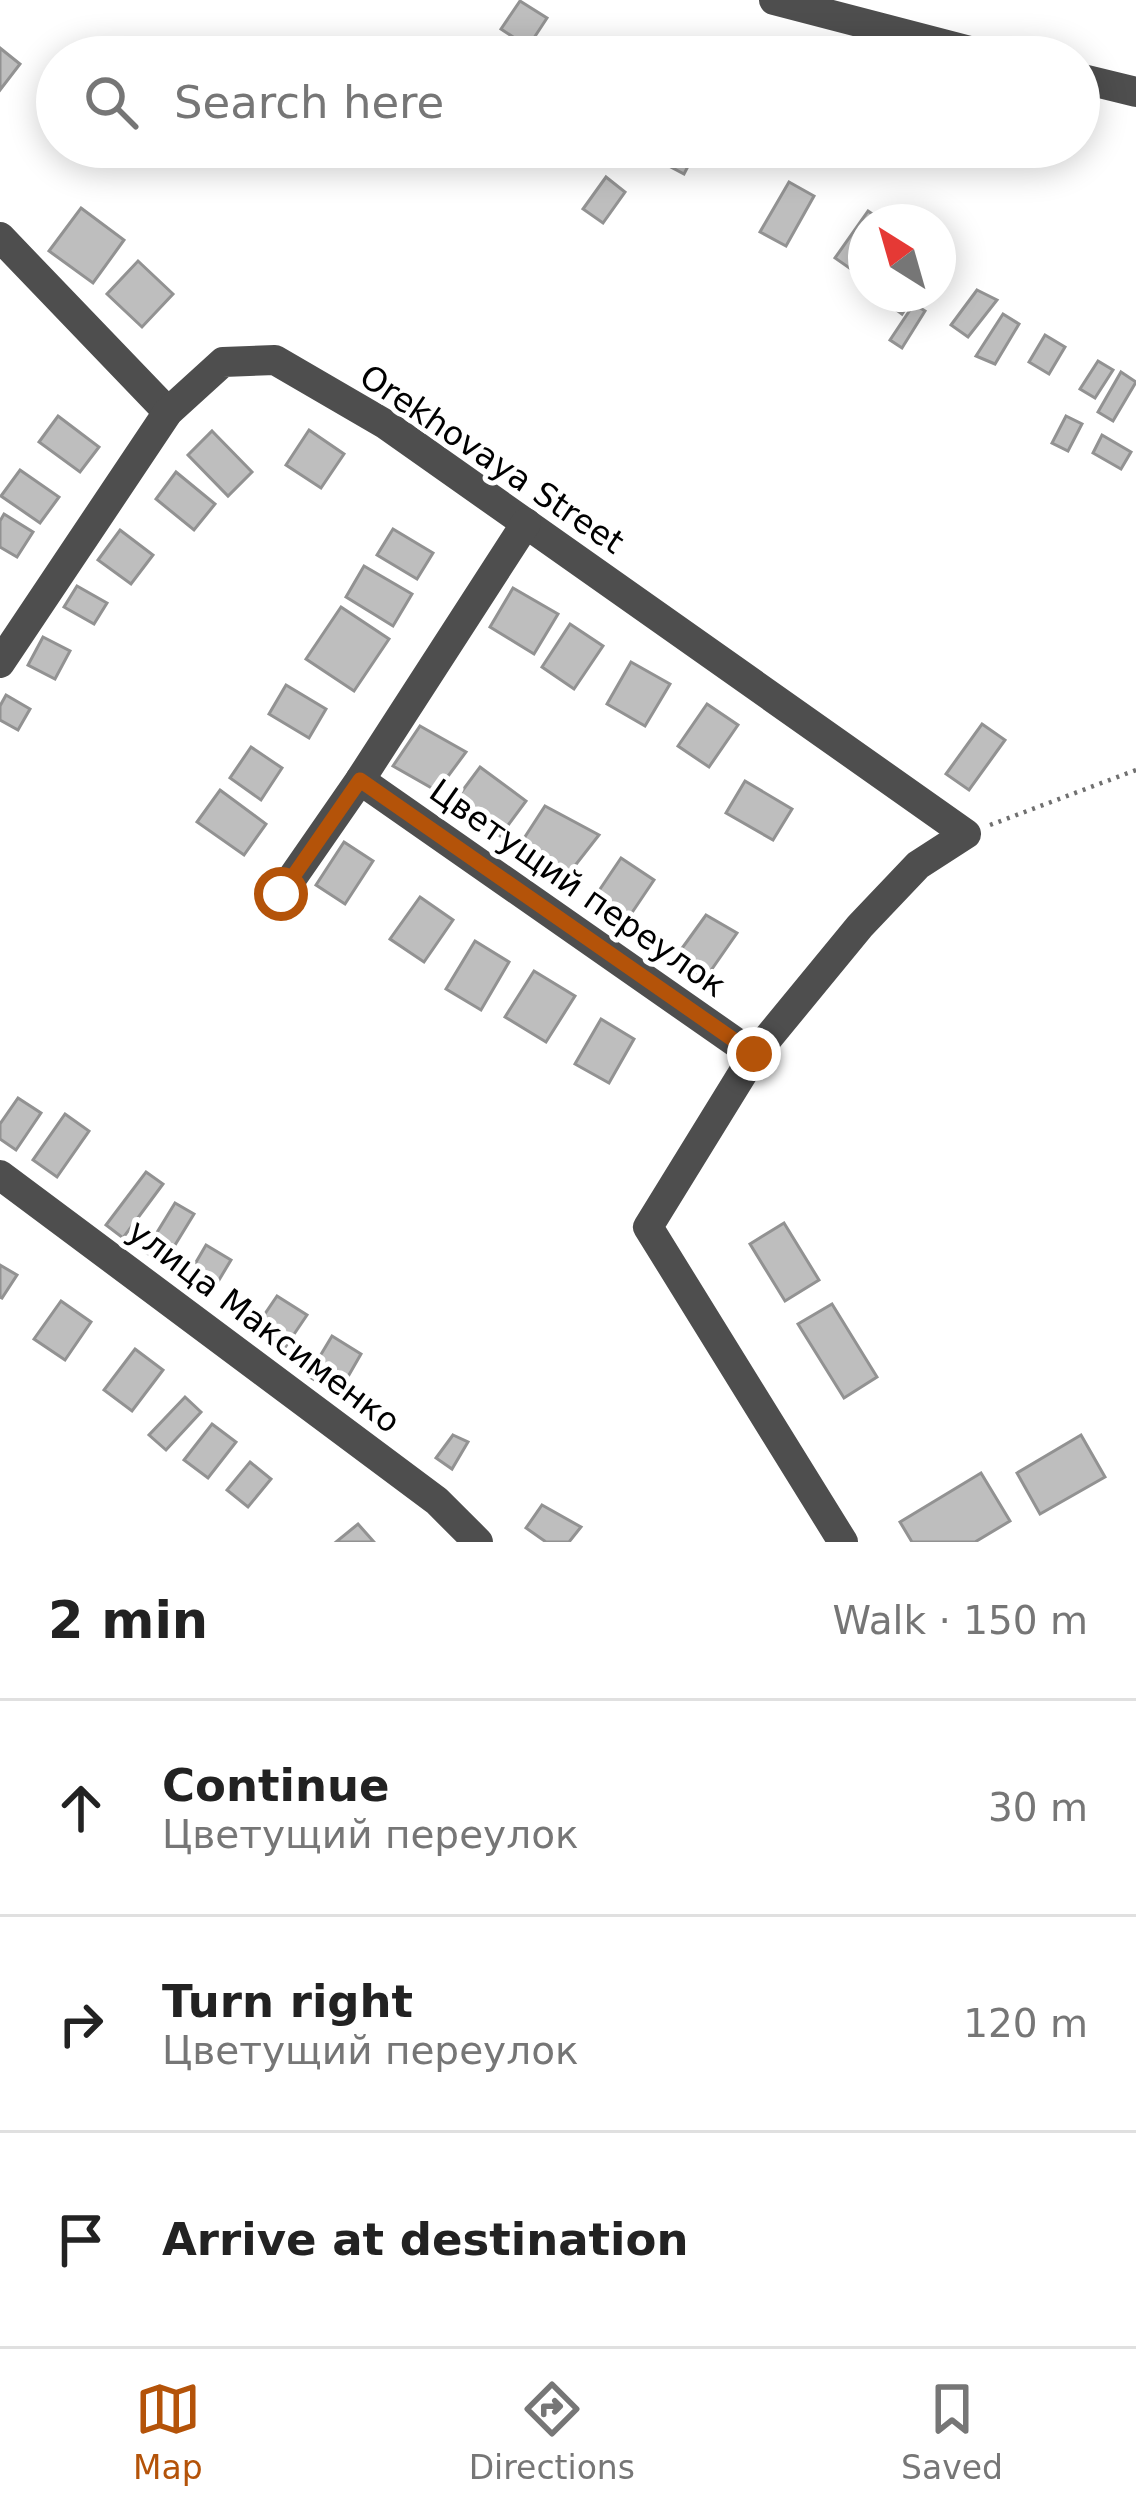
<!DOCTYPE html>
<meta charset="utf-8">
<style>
:root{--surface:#fff;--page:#f2f2f2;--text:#222;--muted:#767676;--line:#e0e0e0;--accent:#b45309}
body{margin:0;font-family:"DejaVu Sans",sans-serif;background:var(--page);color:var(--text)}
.compass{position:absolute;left:848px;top:204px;width:108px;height:108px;border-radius:50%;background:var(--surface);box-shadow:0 6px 30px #0003;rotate:323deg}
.stop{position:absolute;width:36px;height:36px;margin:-27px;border:9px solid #b45309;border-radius:50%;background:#fff}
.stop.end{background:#b45309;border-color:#fff;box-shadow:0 3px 12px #0008}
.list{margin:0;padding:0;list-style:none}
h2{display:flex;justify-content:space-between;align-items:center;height:156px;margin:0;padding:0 48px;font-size:51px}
h2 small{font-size:39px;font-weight:400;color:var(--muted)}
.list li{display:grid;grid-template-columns:78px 1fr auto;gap:36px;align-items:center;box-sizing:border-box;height:216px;padding:0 48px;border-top:3px solid var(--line)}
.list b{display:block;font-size:45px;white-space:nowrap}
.list p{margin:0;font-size:39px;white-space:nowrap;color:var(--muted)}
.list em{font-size:39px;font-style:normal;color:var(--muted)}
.icon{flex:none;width:66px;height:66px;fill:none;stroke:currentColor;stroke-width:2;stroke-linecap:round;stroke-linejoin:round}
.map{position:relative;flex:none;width:1136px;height:1542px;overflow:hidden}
.search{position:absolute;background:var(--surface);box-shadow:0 6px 30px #0003;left:36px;right:36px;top:36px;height:132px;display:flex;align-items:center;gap:30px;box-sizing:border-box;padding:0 42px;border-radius:66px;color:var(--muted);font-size:45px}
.sheet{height:804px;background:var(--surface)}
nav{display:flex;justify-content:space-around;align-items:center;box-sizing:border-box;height:168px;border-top:3px solid var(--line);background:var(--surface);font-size:33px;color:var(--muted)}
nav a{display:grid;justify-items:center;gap:6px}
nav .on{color:var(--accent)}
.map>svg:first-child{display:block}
.building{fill:#bebebe;stroke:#929292;stroke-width:3}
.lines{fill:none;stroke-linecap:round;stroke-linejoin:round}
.path{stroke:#707070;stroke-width:4.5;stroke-dasharray:3 6;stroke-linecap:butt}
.minor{stroke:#4e4e4e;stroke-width:30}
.route{stroke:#b45309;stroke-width:15}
.labels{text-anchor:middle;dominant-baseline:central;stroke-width:10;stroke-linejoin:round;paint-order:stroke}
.street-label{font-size:33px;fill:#000;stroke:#fff}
</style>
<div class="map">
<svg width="1136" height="1542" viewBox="0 0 1136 1542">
<rect width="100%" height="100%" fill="#fff"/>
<!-- building -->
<g class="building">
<path d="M520 1 547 18 528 47 501 29Z"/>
<path d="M0 48 20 64 0 90Z"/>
<path d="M613 147H642L632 162Z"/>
<path d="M681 147H698L684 174 671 167Z"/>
<path d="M606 177 625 192 603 223 583 209Z"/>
<path d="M789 182 814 196 786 246 760 232Z"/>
<path d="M81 208 124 240 93 283 49 251Z"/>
<path d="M868 211 884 222H866V263L858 274 835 258Z"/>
<path d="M138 261 173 294 142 327 107 294Z"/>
<path d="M977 290 997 300 968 337 951 325Z"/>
<path d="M875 294H915L902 314Z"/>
<path d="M914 304 925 311 902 348 890 340Z"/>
<path d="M1003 314 1019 324 995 364 976 356Z"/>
<path d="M1045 335 1065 347 1049 374 1029 362Z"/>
<path d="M1098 361 1113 370 1095 398 1080 389Z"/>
<path d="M1121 372 1136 382 1113 421 1098 412Z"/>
<path d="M58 416 99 447 80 472 39 442Z"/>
<path d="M1066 416 1082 424 1068 451 1052 443Z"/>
<path d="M309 430 344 454 321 488 286 465Z"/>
<path d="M212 431 252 472 228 496 188 455Z"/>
<path d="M1102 435 1131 452 1121 469 1093 453Z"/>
<path d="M20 470 59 497 40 523 1 496Z"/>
<path d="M176 472 215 504 194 530 156 499Z"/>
<path d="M4 514 33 532 17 557 0 547V521Z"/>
<path d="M393 529 433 553 417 579 377 555Z"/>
<path d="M120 530 153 555 131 584 98 560Z"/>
<path d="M364 566 412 594 393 626 346 597Z"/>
<path d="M77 586 107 603 94 624 64 607Z"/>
<path d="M513 588 558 614 534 654 490 627Z"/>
<path d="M341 607 389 639 354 691 306 659Z"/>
<path d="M570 624 603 646 574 689 542 667Z"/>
<path d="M43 637 70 651 55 679 28 665Z"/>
<path d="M631 662 670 684 645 726 607 704Z"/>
<path d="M286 685 326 709 309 738 269 714Z"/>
<path d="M6 695 30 709 18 730 0 720V706Z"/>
<path d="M707 704 738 725 709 767 678 746Z"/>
<path d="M982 724 1005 740 969 790 946 774Z"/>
<path d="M420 726 466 752 437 791 393 766Z"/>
<path d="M251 747 282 768 261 800 230 778Z"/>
<path d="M480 767 526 801 500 836 454 802Z"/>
<path d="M745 781 792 809 773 840 726 813Z"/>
<path d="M220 790 266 824 244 855 197 822Z"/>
<path d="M545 806 599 835 563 881 517 849Z"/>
<path d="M344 842 373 861 345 904 316 885Z"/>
<path d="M621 858 654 880 627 920 594 898Z"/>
<path d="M420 897 453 920 424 962 390 939Z"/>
<path d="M706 915 737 933 705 979 675 958Z"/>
<path d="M475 941 509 962 481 1010 446 989Z"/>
<path d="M534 971 575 996 546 1042 505 1017Z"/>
<path d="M601 1019 634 1039 609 1083 575 1064Z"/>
<path d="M18 1098 41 1113 16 1150 0 1139V1124Z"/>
<path d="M65 1114 89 1131 57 1177 33 1160Z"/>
<path d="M146 1172 163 1184 123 1238 106 1225Z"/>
<path d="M175 1203 194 1214 164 1263 145 1252Z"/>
<path d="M784 1223 819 1280 785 1301 750 1244Z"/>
<path d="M206 1245 231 1260 210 1295 185 1281Z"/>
<path d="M0 1265 17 1275 2 1298 0 1297Z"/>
<path d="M277 1296 307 1315 284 1349 254 1330Z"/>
<path d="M61 1301 91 1322 65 1360 34 1339Z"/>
<path d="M832 1304 877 1377 844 1398 798 1324Z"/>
<path d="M332 1336 361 1354 338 1394 308 1376Z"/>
<path d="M135 1349 163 1370 132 1411 104 1390Z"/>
<path d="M185 1397 201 1412 166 1450 149 1435Z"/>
<path d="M212 1424 236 1442 208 1478 184 1460Z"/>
<path d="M453 1435 468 1442 452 1469 436 1458Z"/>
<path d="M1081 1435 1105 1477 1040 1514 1017 1473Z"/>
<path d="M250 1462 271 1479 248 1507 227 1490Z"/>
<path d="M981 1473 1010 1521 975 1542H912L900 1522Z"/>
<path d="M542 1505 581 1527 569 1542H546L526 1528Z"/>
<path d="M358 1524 374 1542H336Z"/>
</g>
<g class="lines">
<!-- path -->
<path class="path" d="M990 825 1136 770"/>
<!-- minor -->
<g class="minor">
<path d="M774 0 993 57"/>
<path d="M1079 78 1136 92"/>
<path d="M0 237 168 412"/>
<path d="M0 663 168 412 223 362 275 360 385 424 966 834 918 865 860 926 754 1055 648 1227 843 1542"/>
<path d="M360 780 754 1055"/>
<path d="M281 894 360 780 526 523"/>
<path d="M0 1175 437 1501 478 1542"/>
</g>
</g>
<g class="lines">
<!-- route -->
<path class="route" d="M281 894 360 780 754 1054"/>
</g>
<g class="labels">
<!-- street labels -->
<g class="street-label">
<text transform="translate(492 459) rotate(34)">Orekhovaya Street</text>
<text transform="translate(578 888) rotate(35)">Цветущий переулок</text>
<text transform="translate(264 1326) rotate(37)">улица Максименко</text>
</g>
</g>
</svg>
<svg class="compass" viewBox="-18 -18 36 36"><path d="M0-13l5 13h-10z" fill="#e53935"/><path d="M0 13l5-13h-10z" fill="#767676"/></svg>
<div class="stop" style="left:281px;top:894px"></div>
<div class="stop end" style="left:754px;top:1054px"></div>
<div class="search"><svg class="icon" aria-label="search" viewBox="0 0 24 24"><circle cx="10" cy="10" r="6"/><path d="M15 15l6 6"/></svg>Search here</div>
</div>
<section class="sheet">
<h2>2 min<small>Walk · 150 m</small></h2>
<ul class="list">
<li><svg class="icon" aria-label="ahead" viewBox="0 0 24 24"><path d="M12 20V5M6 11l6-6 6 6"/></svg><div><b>Continue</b><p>Цветущий переулок</p></div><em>30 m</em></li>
<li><svg class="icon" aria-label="right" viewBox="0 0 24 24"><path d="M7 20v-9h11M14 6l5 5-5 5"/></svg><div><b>Turn right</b><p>Цветущий переулок</p></div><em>120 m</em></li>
<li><svg class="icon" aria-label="arrive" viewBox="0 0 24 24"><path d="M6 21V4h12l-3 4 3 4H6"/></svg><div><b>Arrive at destination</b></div></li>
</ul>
</section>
<nav>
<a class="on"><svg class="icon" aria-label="map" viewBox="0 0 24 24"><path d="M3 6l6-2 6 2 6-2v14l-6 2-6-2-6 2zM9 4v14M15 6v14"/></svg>Map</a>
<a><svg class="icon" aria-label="directions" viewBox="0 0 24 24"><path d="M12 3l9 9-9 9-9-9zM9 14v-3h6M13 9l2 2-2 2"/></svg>Directions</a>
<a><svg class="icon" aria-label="saved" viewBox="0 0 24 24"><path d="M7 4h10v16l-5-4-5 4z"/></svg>Saved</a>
</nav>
